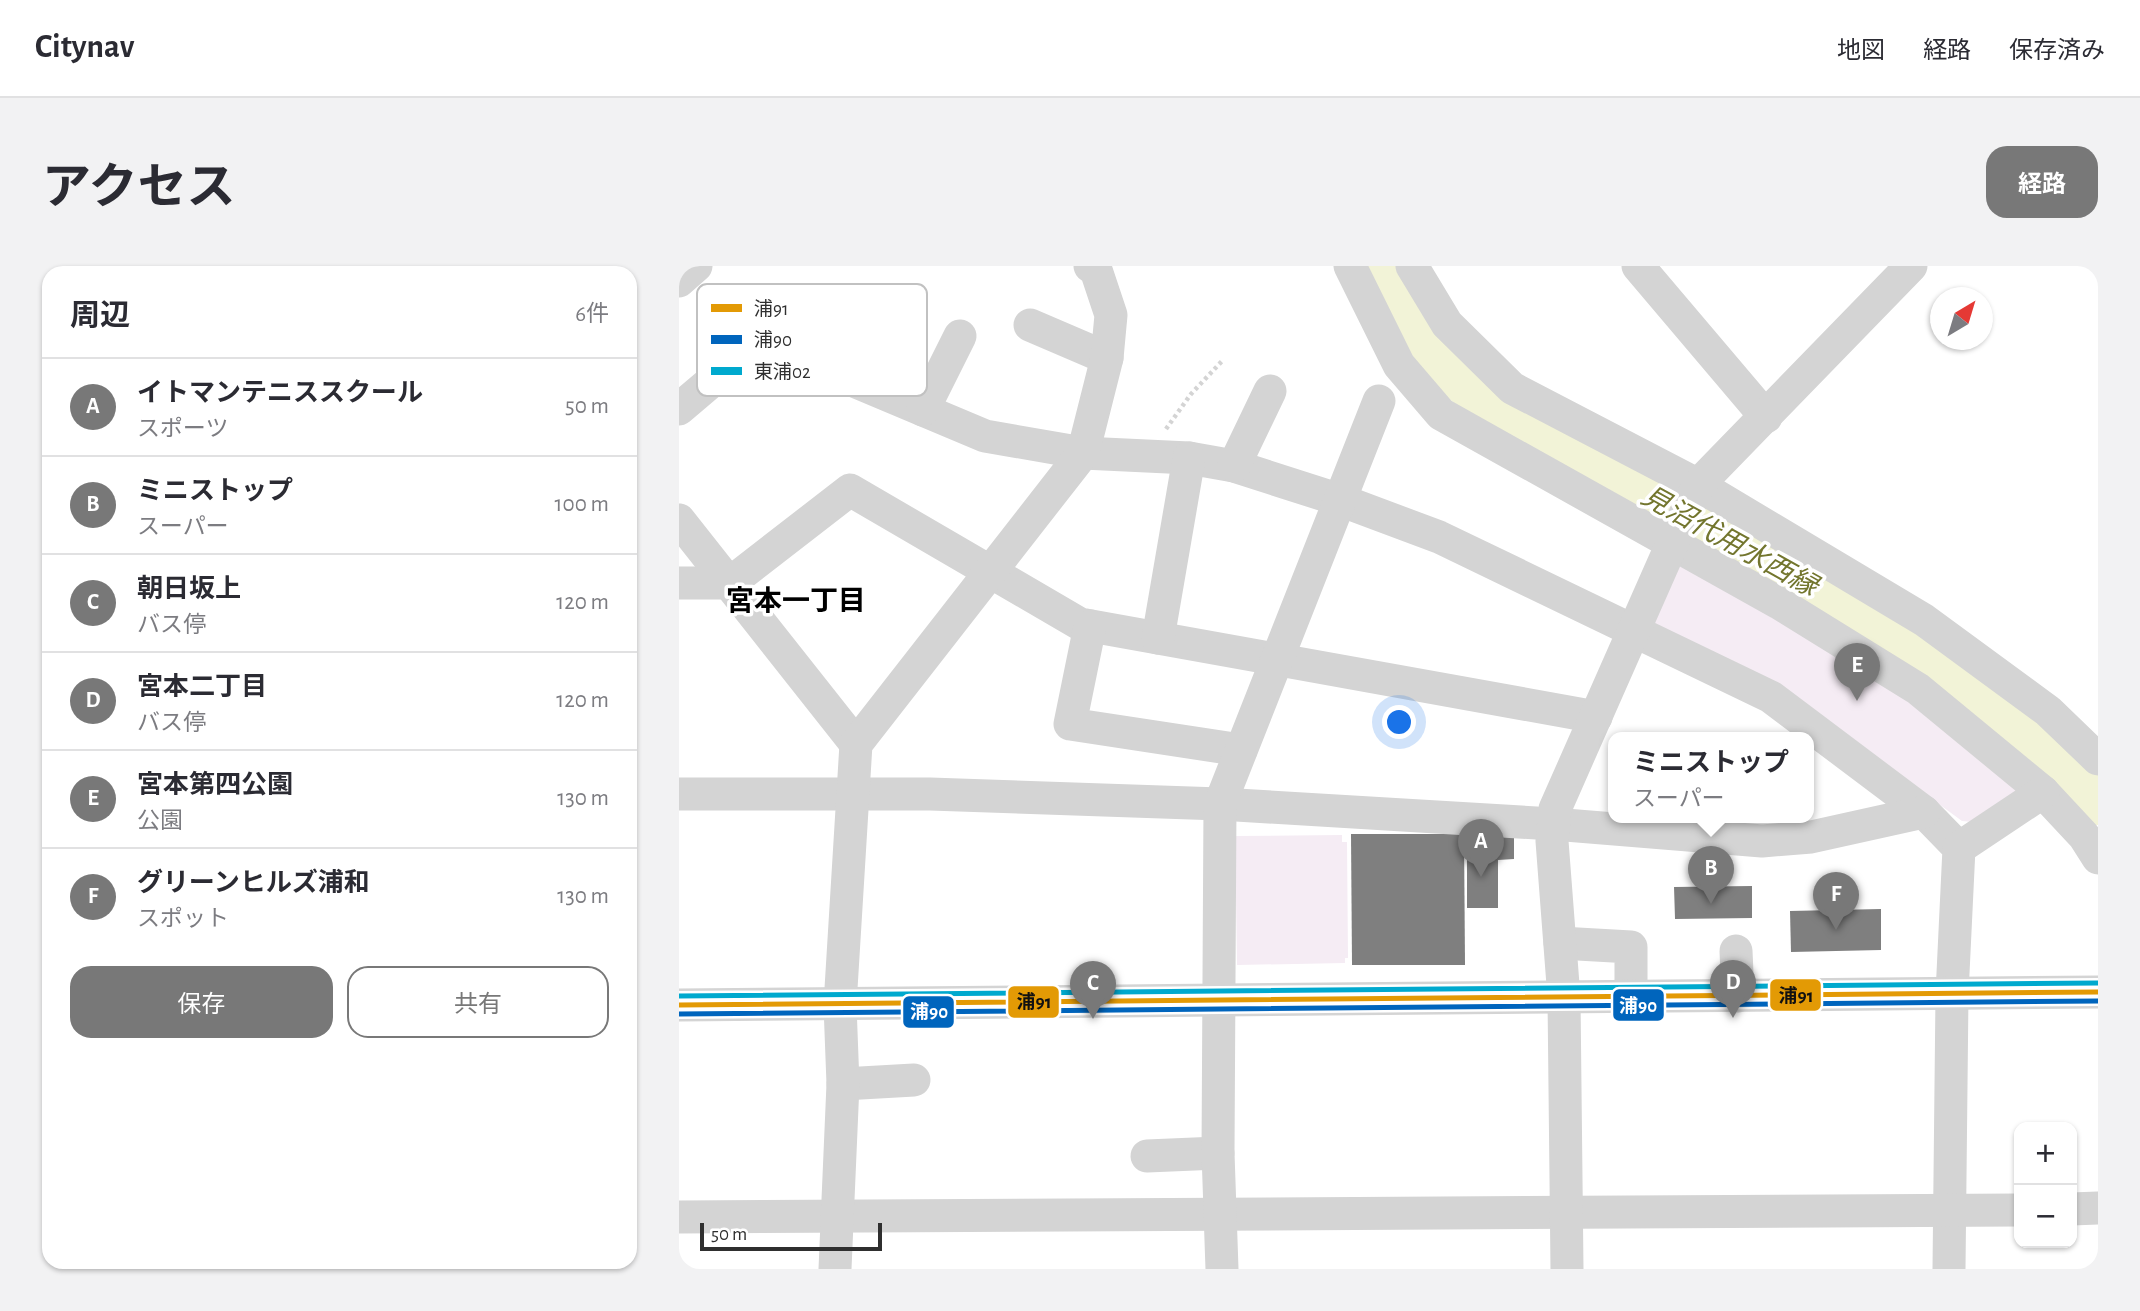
<!DOCTYPE html>
<html lang="ja">
<meta charset="utf-8">
<style>
:root{--surface:#fff;--page:#f2f2f3;--text:#2b2b33;--muted:#7c7c81;--line:#e1e1e2;--accent:#787878}
body{margin:0;font-family:"Alegreya Sans","Noto Sans JP",sans-serif;background:var(--page);color:var(--text)}
.controls{position:absolute;right:21px;bottom:21px;display:grid;overflow:hidden;border-radius:14px;box-shadow:0 2px 5px #0004}
.controls button{width:63px;height:63px;display:grid;place-items:center;padding:0;border:0;border-bottom:2px solid var(--line);background:var(--surface);color:var(--text);font:35px sans-serif}
.compass{position:absolute;left:1251px;top:21px;width:63px;height:63px;border-radius:50%;background:var(--surface);box-shadow:0 2px 5px #0004;rotate:38deg}
.scale{position:absolute;left:21px;bottom:18px;width:182px;box-sizing:border-box;padding-left:7px;border:4px solid #2f2f2f;border-top:0;font-size:19px;line-height:24px;white-space:nowrap;color:#2f2f2f;-webkit-text-stroke:5px #fff;paint-order:stroke}
.you{position:absolute;left:721px;top:457px;width:24px;height:24px;margin:-18px;border:5px solid #fff;border-radius:50%;background:#1a73e8;box-shadow:0 0 0 10px #1a73e833}
.badge{display:grid;place-items:center;width:46px;height:46px;border-radius:50%;background:var(--accent);color:#fff;font-size:23px;font-weight:700}
.pin{position:absolute;translate:-50% -58px;filter:drop-shadow(0 2px 4px #0008)}
.pin::after{content:'';position:absolute;top:37px;width:24px;height:21px;background:inherit;clip-path:polygon(0 0,100% 0,50% 100%)}
.popup{position:absolute;left:929px;top:466px;width:206px;height:91px;box-sizing:border-box;display:grid;place-content:center;border-radius:14px;background:var(--surface);filter:drop-shadow(0 2px 5px #0005);font-size:23px;white-space:nowrap;color:var(--muted)}
.popup b{font-size:26px;color:var(--text)}
.popup::after{content:'';position:absolute;left:50%;top:100%;margin-left:-14px;border:14px solid transparent;border-top-color:var(--surface)}
.list{margin:0;padding:0;list-style:none}
h2{display:flex;justify-content:space-between;align-items:center;height:91px;margin:0;padding:0 28px;font-size:30px}
h2 small{font-size:23px;font-weight:400;color:var(--muted)}
.list li{display:grid;grid-template-columns:46px 1fr auto;gap:21px;align-items:center;box-sizing:border-box;height:98px;padding:0 28px;border-top:2px solid var(--line)}
.list b{display:block;font-size:26px;white-space:nowrap}
.list p{margin:0;font-size:23px;white-space:nowrap;color:var(--muted)}
.list em{font-size:23px;font-style:normal;color:var(--muted)}
.actions{display:flex;gap:14px;padding:21px 28px}
.actions a{flex:1;padding:16px 0;border:2px solid var(--accent);border-radius:21px;text-align:center;font-size:24px;color:var(--accent)}
.actions .main{background:var(--accent);color:#fff}
.map{position:relative;flex:none;width:1419px;height:1003px;overflow:hidden;border-radius:21px}
header{display:flex;align-items:center;gap:42px;box-sizing:border-box;height:98px;padding:0 35px;background:var(--surface);border-bottom:2px solid var(--line)}
header strong{font-size:33px}
nav{display:flex;gap:38px;margin-inline-start:auto;font-size:24px}
.intro{display:flex;align-items:center;justify-content:space-between;box-sizing:border-box;height:168px;padding:0 42px}
h1{margin:0;font-size:49px}
.button{padding:18px 32px;border-radius:21px;background:var(--accent);color:#fff;font-size:24px;font-weight:700}
main{display:flex;gap:42px;padding:0 42px}
aside{flex:1;background:var(--surface);border-radius:21px;box-shadow:0 2px 5px #0004}
.map>svg:first-child{display:block}
.green{fill:#f5ecf4}
.lines{fill:none;stroke-linecap:round;stroke-linejoin:round}
.river{stroke:#f2f3d7;stroke-width:44}
.building{fill:#7f7f7f}
.path{stroke:#d4d4d4;stroke-width:4.5;stroke-dasharray:3.5 3.5;stroke-linecap:butt}
.minor{stroke:#d4d4d4;stroke-width:33}
.bus-1-casing{stroke:#fff;stroke-width:10}
.bus-2-casing{stroke:#fff;stroke-width:10}
.bus-3-casing{stroke:#fff;stroke-width:10}
.bus-1{stroke:#e39a05;stroke-width:5}
.bus-2{stroke:#0065bd;stroke-width:5}
.bus-3{stroke:#00a9ce;stroke-width:5}
.labels{text-anchor:middle;dominant-baseline:central;stroke-width:7;stroke-linejoin:round;paint-order:stroke}
.water-label{font-size:28px;font-style:italic;fill:#73762e;stroke:#fff}
.neighbourhood-label{font-size:28px;font-weight:bold;fill:#000;stroke:#fff}
.key{fill:#fff;stroke:#c1c1c1;stroke-width:2}
.key-label{font-size:19px;fill:#2f2f2f}
.line-badge{stroke:#fff;stroke-width:2.5}
.badge-label{font-size:19px;text-anchor:middle;font-weight:bold;fill:#fff}
.pale-badge-label{font-size:19px;text-anchor:middle;font-weight:bold;fill:#111}
</style>
<header>
<strong>Citynav</strong>
<nav><a>地図</a><a>経路</a><a>保存済み</a></nav>
</header>
<div class="intro"><h1>アクセス</h1><a class="button">経路</a></div>
<main>
<aside>
<h2>周辺<small>6件</small></h2>
<ul class="list">
<li><span class="badge">A</span><div><b>イトマンテニススクール</b><p>スポーツ</p></div><em>50 m</em></li>
<li><span class="badge">B</span><div><b>ミニストップ</b><p>スーパー</p></div><em>100 m</em></li>
<li><span class="badge">C</span><div><b>朝日坂上</b><p>バス停</p></div><em>120 m</em></li>
<li><span class="badge">D</span><div><b>宮本二丁目</b><p>バス停</p></div><em>120 m</em></li>
<li><span class="badge">E</span><div><b>宮本第四公園</b><p>公園</p></div><em>130 m</em></li>
<li><span class="badge">F</span><div><b>グリーンヒルズ浦和</b><p>スポット</p></div><em>130 m</em></li>
</ul>
<div class="actions"><a class="main">保存</a><a>共有</a></div>
</aside>
<div class="map">
<svg width="1419" height="1003" viewBox="0 0 1419 1003">
<rect width="100%" height="100%" fill="#fff"/>
<!-- green -->
<g class="green">
<path d="M997 293 1263 452 1340 527 1294 556 1283 555 1095 417 977 360 973 350Z"/>
<path d="M663 569V576H668L669 692H666V697L558 699 556 570Z"/>
</g>
<g class="lines">
<!-- river -->
<path class="river" d="M700 0C755 129 870 176 985 239 1088 296 1190 351 1285 419 1319 443 1355 468 1386 496 1398 508 1408 524 1419 537"/>
</g>
<!-- building -->
<g class="building">
<path d="M672 568H785L786 699H673Z"/>
<path d="M788 570H835V593L819 594V642H788Z"/>
<path d="M1073 620V652L996 653 995 621Z"/>
<path d="M1202 643V684L1112 686 1111 645Z"/>
</g>
<g class="lines">
<!-- path -->
<path class="path" d="M487 163 512 128 544 94"/>
<!-- minor -->
<g class="minor">
<path d="M671 0 720 99 762 148 1100 337 1239 423 1364 526 1405 570 1419 592"/>
<path d="M733 0 768 58 833 122 1019 219 1245 354 1369 445 1419 493"/>
<path d="M959 0 1087 151"/>
<path d="M0 15 17 0"/>
<path d="M351 59 428 92"/>
<path d="M0 143 73 81 87 78 306 170 404 187 510 192 555 200 661 234 760 271 1092 431 1245 546 1280 582 1273 728 1270 1003"/>
<path d="M244 144 281 70"/>
<path d="M555 200 591 125"/>
<path d="M0 254 177 478"/>
<path d="M0 317H51L171 224 401 358 917 451"/>
<path d="M411 360 391 458 562 484"/>
<path d="M479 372 510 192"/>
<path d="M0 528H251L541 538 874 558 1083 575 1132 571 1245 546"/>
<path d="M1280 582 1364 526"/>
<path d="M881 677 952 681V731"/>
<path d="M1057 685 1059 730"/>
<path d="M0 739 1419 726"/>
<path d="M164 818 235 814"/>
<path d="M468 890 539 887"/>
<path d="M1393 943 1419 942"/>
<path d="M0 951 1340 944"/>
<path d="M156 1003 164 818 161 739 177 478 404 187 428 92 432 49 417 4 411 0"/>
<path d="M543 1003 539 887 541 538 700 135"/>
<path d="M888 1003 885 732 873 575 876 543 1019 219 1232 0"/>
</g>
<!-- bus-1 casing -->
<g class="bus-1-casing">
<path id="bus-1" d="M0 739 1419 726"/>
</g>
<!-- bus-2 casing -->
<g class="bus-2-casing">
<path id="bus-2" d="M0 748 1419 735"/>
</g>
<!-- bus-3 casing -->
<g class="bus-3-casing">
<path id="bus-3" d="M0 730 1419 717"/>
</g>
<!-- bus-1 -->
<use href="#bus-1" class="bus-1"/>
<!-- bus-2 -->
<use href="#bus-2" class="bus-2"/>
<!-- bus-3 -->
<use href="#bus-3" class="bus-3"/>
</g>
<g class="labels">
<!-- water labels -->
<g class="water-label">
<text transform="translate(1050 276) rotate(29)">見沼代用水西縁</text>
</g>
<!-- neighbourhood labels -->
<g class="neighbourhood-label">
<text x="117" y="336">宮本一丁目</text>
</g>
</g>
<!-- legend -->
<rect x="18" y="18" width="230" height="112" rx="10" class="key"/>
<rect x="32" y="38" width="31" height="8" fill="#e39a05"/>
<rect x="32" y="69" width="31" height="9" fill="#0065bd"/>
<rect x="32" y="101" width="31" height="8" fill="#00a9ce"/>
<g class="key-label">
<text x="75" y="49">浦91</text>
<text x="75" y="80">浦90</text>
<text x="75" y="112">東浦02</text>
</g>
<g class="line-badge">
<rect x="1090" y="712" width="53" height="34" rx="7" fill="#e39a05"/>
<rect x="328" y="719" width="53" height="34" rx="7" fill="#e39a05"/>
<rect x="933" y="722" width="53" height="34" rx="7" fill="#0065bd"/>
<rect x="223" y="729" width="53" height="34" rx="7" fill="#0065bd"/>
</g>
<g class="badge-label">
<text x="959" y="746">浦90</text>
<text x="250" y="752">浦90</text>
</g>
<g class="pale-badge-label">
<text x="1117" y="736">浦91</text>
<text x="355" y="742">浦91</text>
</g>
</svg>
<div class="controls">
<button>+</button>
<button>−</button>
</div>
<svg class="compass" viewBox="-18 -18 36 36"><path d="M0-13l5 13h-10z" fill="#e53935"/><path d="M0 13l5-13h-10z" fill="#7c7c81"/></svg>
<div class="scale">50 m</div>
<div class="you"></div>
<div class="pin badge" style="left:802px;top:611px">A</div>
<div class="pin badge" style="left:1032px;top:638px">B</div>
<div class="popup"><b>ミニストップ</b>スーパー</div>
<div class="pin badge" style="left:414px;top:753px">C</div>
<div class="pin badge" style="left:1054px;top:752px">D</div>
<div class="pin badge" style="left:1178px;top:435px">E</div>
<div class="pin badge" style="left:1157px;top:664px">F</div>
</div>
</main>
